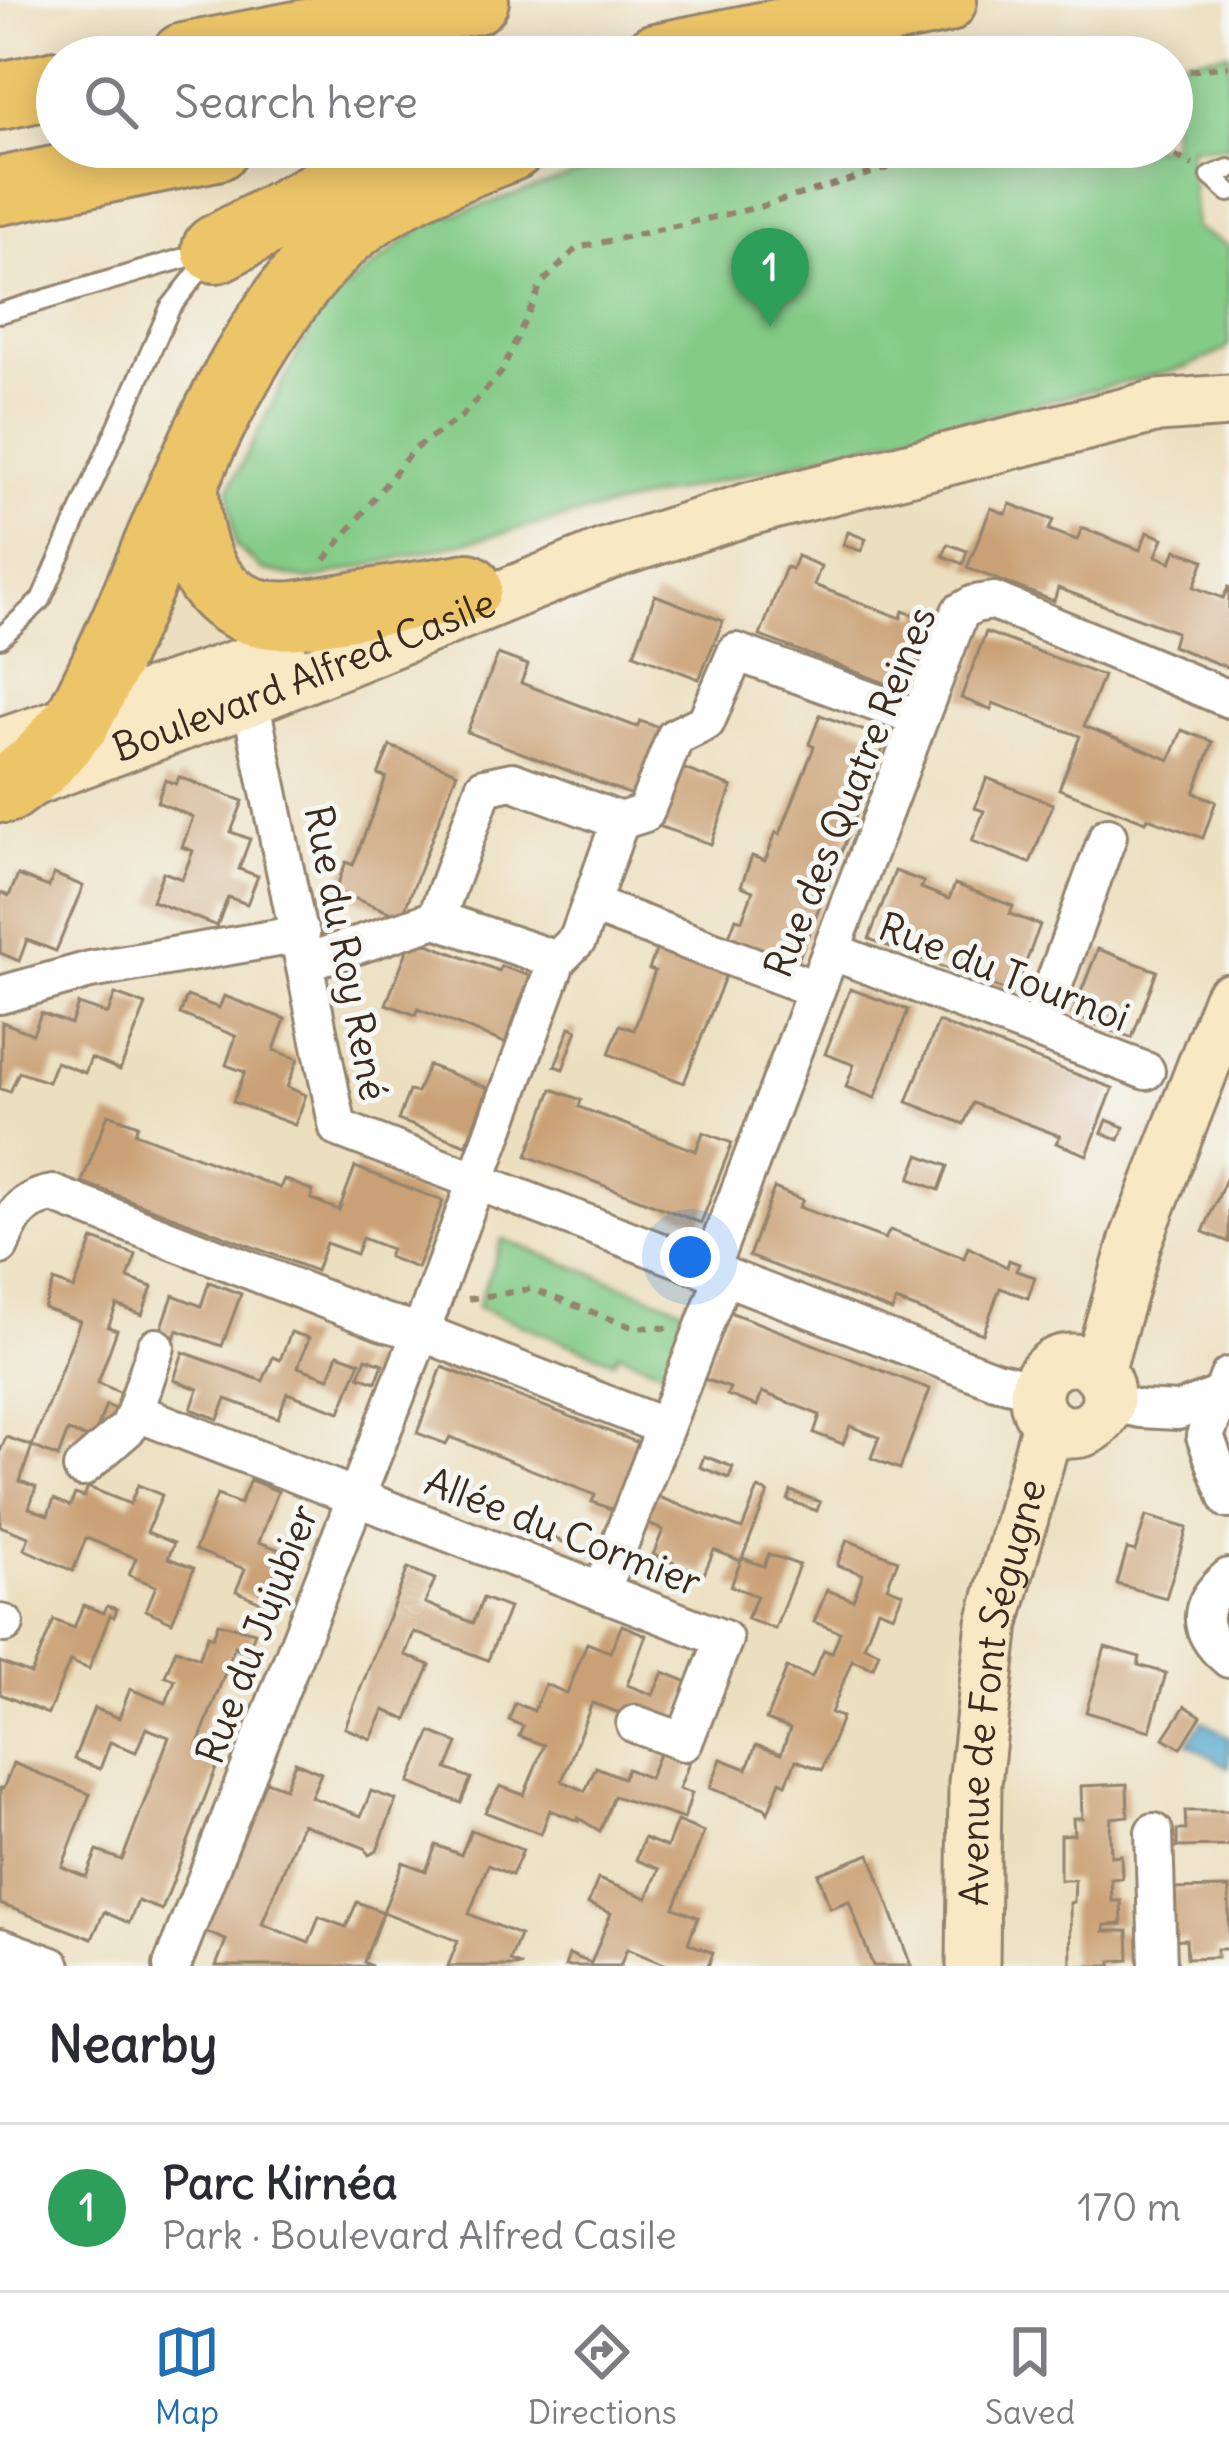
<!DOCTYPE html>
<meta charset="utf-8">
<style>
:root{--surface:#fff;--page:#f2f2f3;--text:#2b2b33;--muted:#7c7c81;--line:#e1e1e2;--accent:#1f6fb2}
body{margin:0;font-family:Delius,sans-serif;background:var(--page);color:var(--text)}
.you{position:absolute;left:690px;top:1257px;width:42px;height:42px;margin:-30px;border:9px solid #fff;border-radius:50%;background:#1a73e8;box-shadow:0 0 0 18px #1a73e833}
.badge{display:grid;place-items:center;width:78px;height:78px;border-radius:50%;background:var(--accent);color:#fff;font-size:39px;font-weight:700}
.pin{position:absolute;translate:-50% -99px;filter:drop-shadow(0 3px 6px #0008)}
.pin::after{content:'';position:absolute;top:63px;width:42px;height:36px;background:inherit;clip-path:polygon(0 0,100% 0,50% 100%)}
.list{margin:0;padding:0;list-style:none}
h2{display:flex;justify-content:space-between;align-items:center;height:156px;margin:0;padding:0 48px;font-size:51px}
h2 small{font-size:39px;font-weight:400;color:var(--muted)}
.list li{display:grid;grid-template-columns:78px 1fr auto;gap:36px;align-items:center;box-sizing:border-box;height:168px;padding:0 48px;border-top:3px solid var(--line)}
.list b{display:block;font-size:45px;white-space:nowrap}
.list p{margin:0;font-size:39px;white-space:nowrap;color:var(--muted)}
.list em{font-size:39px;font-style:normal;color:var(--muted)}
.icon{flex:none;width:66px;height:66px;fill:none;stroke:currentColor;stroke-width:2;stroke-linecap:round;stroke-linejoin:round}
.map{position:relative;flex:none;width:1229px;height:1966px;overflow:hidden}
.search{position:absolute;background:var(--surface);box-shadow:0 6px 30px #0003;left:36px;right:36px;top:36px;height:132px;display:flex;align-items:center;gap:30px;box-sizing:border-box;padding:0 42px;border-radius:66px;color:var(--muted);font-size:45px}
.sheet{height:324px;background:var(--surface)}
nav{display:flex;justify-content:space-around;align-items:center;box-sizing:border-box;height:168px;border-top:3px solid var(--line);background:var(--surface);font-size:33px;color:var(--muted)}
nav a{display:grid;justify-items:center;gap:6px}
nav .on{color:var(--accent)}
.map>svg:first-child{display:block}
.green{fill:#83cb87;stroke:#5f7a52;stroke-width:3}
.water{fill:#4fa8cc;stroke:#456975;stroke-width:3}
.building{fill:#caa176}
.lines{fill:none;stroke-linecap:round;stroke-linejoin:round}
.lane-casing{stroke:#94846e;stroke-width:24}
.street-casing{stroke:#94846e;stroke-width:42}
.secondary-casing{stroke:#94846e;stroke-width:57}
.highway-casing{stroke:#94846e;stroke-width:72}
.path{stroke:#94846e;stroke-width:6;stroke-dasharray:9 9;stroke-linecap:butt}
.lane{stroke:#fff;stroke-width:18}
.street{stroke:#fff;stroke-width:36}
.secondary{stroke:#f8e8c3;stroke-width:51}
.highway{stroke:#edc569;stroke-width:66}
.labels{text-anchor:middle;dominant-baseline:central;stroke-width:10;stroke-linejoin:round;paint-order:stroke}
.street-label{font-size:39px;fill:#3b2a1e;stroke:#f6f6f2}
</style>
<div class="map">
<svg width="1229" height="1966" viewBox="0 0 1229 1966">
<rect width="100%" height="100%" fill="#f6f6f2"/>
<filter id="ink" filterUnits="userSpaceOnUse"><feTurbulence type="fractalNoise" baseFrequency=".00833" numOctaves="2"/><feDisplacementMap in="SourceGraphic" scale="24" xChannelSelector="R" yChannelSelector="G"/><feConvolveMatrix kernelMatrix="1 2 1 2 8 2 1 2 1" color-interpolation-filters="sRGB"/></filter>
<filter id="wash" filterUnits="userSpaceOnUse"><feTurbulence type="fractalNoise" baseFrequency=".004" numOctaves="4" result="noise"/><feDisplacementMap in="SourceGraphic" scale="48" xChannelSelector="R" yChannelSelector="G"/><feGaussianBlur stdDeviation="2.7" result="paint"/><feColorMatrix in="noise" values="0 0 0 0 0 0 0 0 0 0 0 0 0 0 0 0 0 1.4 0 .05"/><feComposite in="paint" operator="in"/></filter>
<g filter="url(#wash)">
<rect width="100%" height="100%" fill="#ecdfbf"/>
<!-- green -->
<g class="green">
<path d="M1229 53V147H1189L1195 229 1229 246V344L1225 350 1187 367 309 580 262 570 235 545 229 489 320 310 425 224 625 158 678 147H1172V61Z"/>
<path d="M502 1239 700 1315 677 1376 618 1353 614 1361 477 1307Z"/>
</g>
<!-- water -->
<path class="water" d="M1203 1721 1229 1737V1767L1188 1744Z"/>
<g id="blocks">
<!-- building -->
<g class="building">
<path d="M1010 504 1053 520 1049 530 1077 540 1082 528 1140 550 1147 532 1163 538 1156 556 1171 562 1176 550 1204 560 1194 587 1223 598 1229 586V668L1172 646 1176 632 1058 588 1054 601 967 568 991 508 1006 514Z"/>
<path d="M848 532 866 539 861 551 843 545Z"/>
<path d="M948 544 967 551 963 564 943 556Z"/>
<path d="M797 556 821 566 814 585 901 618 903 611 920 617 924 606 937 610 906 691 760 636 786 567 792 569Z"/>
<path d="M655 595 723 621 699 679 634 654Z"/>
<path d="M986 632 1103 676 1084 726 1170 760 1182 730 1213 742 1194 793 1216 801 1203 838 1148 818 1146 822 1059 789 1080 736 993 703 991 710 961 698Z"/>
<path d="M498 654 528 665 521 683 637 727 640 721 669 731 642 799 467 732Z"/>
<path d="M820 715 887 739 793 972 725 947 736 918 742 920 753 891 741 886 752 856 765 861 776 832 780 834 814 747 809 744Z"/>
<path d="M390 746 457 772 402 917 335 891 346 862 353 865 375 807 386 777 378 775Z"/>
<path d="M674 765 732 787 711 844 652 824Z"/>
<path d="M179 777 243 801 231 832 250 839 239 869 258 876 247 904 228 897 217 926 152 901 163 872 182 879 193 851 182 847 193 817 157 802 165 780 176 784Z"/>
<path d="M987 778 1053 804 1030 863 972 841 984 811 975 808Z"/>
<path d="M895 871 924 882 921 888 949 899 955 884 1013 906 1010 914 1040 925 1014 994 869 939Z"/>
<path d="M54 874 83 886 56 951 27 940 19 961 0 953V892L9 896 18 875 49 887Z"/>
<path d="M412 938 499 971 501 966 530 976 505 1043 418 1009 416 1015 386 1004Z"/>
<path d="M660 940 729 966 684 1083 609 1054 620 1025 634 1030 655 971 649 969Z"/>
<path d="M1098 949 1157 971 1132 1038 1072 1015Z"/>
<path d="M850 989 908 1010 875 1098 846 1087 854 1065 825 1054Z"/>
<path d="M115 994 146 1005 120 1070 91 1058 85 1073 56 1062 48 1082 19 1072 10 1092 0 1089 2 1022 33 1034 41 1013 71 1024 78 1004 108 1014Z"/>
<path d="M187 996 219 1008 224 996 285 1019 274 1050 298 1059 287 1087 306 1095 295 1125 233 1102 245 1072 226 1065 236 1036 180 1014Z"/>
<path d="M938 1022 1113 1088 1087 1155 1056 1143 1060 1136 973 1103 964 1124 907 1102Z"/>
<path d="M570 1027 577 1030 563 1069 555 1066Z"/>
<path d="M428 1065 488 1088 466 1145 398 1120 409 1091 417 1093Z"/>
<path d="M552 1089 581 1100 579 1107 696 1151 703 1132 732 1143 701 1223 527 1156Z"/>
<path d="M108 1114 138 1125 135 1133 280 1188 284 1179 313 1191 311 1199 339 1210 355 1167 443 1201 417 1268 388 1257 391 1249 362 1238 356 1254 326 1243 316 1271 82 1182Z"/>
<path d="M1107 1120 1124 1127 1119 1140 1102 1133Z"/>
<path d="M919 1155 948 1166 939 1190 910 1179Z"/>
<path d="M1229 1172V1242L1203 1232Z"/>
<path d="M774 1188 803 1200 799 1207 885 1239 890 1230 964 1258 968 1247 1007 1267 1009 1260 1019 1264 1016 1271 1035 1277 1028 1298 1000 1288 983 1334 896 1301 892 1311 749 1256Z"/>
<path d="M93 1239 136 1255 128 1278 152 1287 142 1315 117 1305 108 1327 117 1330 98 1383 124 1394 118 1410 106 1405 93 1440 68 1431 58 1457 32 1446 20 1481 36 1487 29 1508 48 1515 54 1499 70 1506 75 1494 84 1497 88 1487 130 1504 138 1485 162 1495 147 1532 174 1543 168 1558 194 1568 172 1622 146 1610 156 1586 129 1575 136 1558 86 1538 73 1571 24 1549 29 1537 0 1526V1452L6 1437 32 1446 80 1321 44 1308 54 1281 74 1289Z"/>
<path d="M209 1282 241 1294 222 1346 177 1330 172 1345 158 1339 173 1295 201 1306Z"/>
<path d="M727 1311 930 1389 900 1469 871 1458 879 1437 850 1426 843 1444 814 1433 820 1415 762 1392 757 1406 727 1395 730 1388 701 1378Z"/>
<path d="M291 1332 309 1338 298 1367 329 1378 338 1354 360 1362 340 1412 287 1393 278 1418 226 1399 218 1419 191 1409 198 1389 174 1380 183 1352 263 1381 273 1357 280 1360Z"/>
<path d="M366 1358 383 1364 376 1382 359 1376Z"/>
<path d="M442 1367 647 1446 622 1513 592 1502 595 1495 450 1437 446 1444 417 1433Z"/>
<path d="M704 1456 733 1467 729 1478 700 1467Z"/>
<path d="M250 1480 278 1491 259 1542 283 1551 263 1603 236 1591 245 1569 195 1550 217 1495 240 1504Z"/>
<path d="M758 1489 768 1493 741 1561 714 1550 704 1574 653 1555 663 1530 638 1520 648 1493 742 1529Z"/>
<path d="M791 1491 820 1502 817 1511 788 1500Z"/>
<path d="M1146 1516 1187 1528 1166 1598 1117 1584 1127 1549 1135 1551Z"/>
<path d="M549 1525 556 1528 552 1536 593 1559 589 1569 539 1550Z"/>
<path d="M847 1540 898 1560 887 1587 903 1593 893 1615 878 1609 864 1646 879 1652 873 1668 852 1660 831 1713 842 1717 822 1770 796 1760 786 1784 780 1781 768 1813 765 1808 710 1788 721 1759 747 1769 756 1745 781 1754 790 1729 766 1720 787 1668 812 1677 824 1650 832 1653 840 1632 814 1622 827 1590 853 1600 863 1574 837 1565Z"/>
<path d="M769 1554 799 1565 775 1629 747 1619 757 1596 731 1586 742 1558 764 1566Z"/>
<path d="M408 1568 435 1579 425 1603 473 1623 483 1598 509 1608 488 1660 414 1632 405 1655 430 1665 415 1700 407 1720 384 1710 371 1739 345 1728Z"/>
<path d="M83 1605 104 1613 107 1606 117 1609 114 1617 110 1615 89 1669 70 1661 48 1714 0 1694V1662L31 1674 54 1620 74 1628Z"/>
<path d="M218 1623 255 1632 249 1648 257 1651 254 1660 235 1646 196 1749 220 1758 162 1910 138 1901 129 1923 104 1912 92 1939 0 1904V1788L3 1789 13 1763 90 1794 62 1867 86 1877 97 1851 122 1860 169 1737 146 1728 136 1752 110 1742 100 1769 74 1759 94 1708 119 1718 130 1689 166 1703 175 1680 165 1676 176 1649 199 1658 208 1635 213 1637Z"/>
<path d="M622 1625 646 1635 627 1685 653 1695 663 1672 690 1683 670 1731 592 1703 562 1781 585 1791 596 1767 623 1778 627 1769 649 1778 660 1752 689 1763 679 1789 692 1793 684 1819 614 1796 600 1831 578 1818V1821L550 1810 541 1834 485 1812 500 1786 524 1795 544 1745 519 1736 523 1726 509 1720 515 1703 534 1711 545 1684 567 1693 587 1643 610 1652Z"/>
<path d="M1105 1647 1140 1657 1138 1665 1166 1673 1150 1731 1086 1712Z"/>
<path d="M1185 1706 1201 1716 1181 1748 1164 1738Z"/>
<path d="M431 1732 458 1743 447 1769 471 1778 461 1803 409 1783Z"/>
<path d="M295 1762 321 1773 311 1797 361 1816 371 1791 396 1800 377 1851 369 1855 365 1848 302 1824 262 1924 309 1943 319 1917 346 1927 357 1902 383 1912 364 1962 372 1966H216L226 1940 201 1930 261 1779 285 1788Z"/>
<path d="M1127 1784 1128 1816 1111 1818 1110 1832 1111 1856 1121 1855 1122 1878 1111 1879 1112 1901H1121L1122 1924 1105 1925 1104 1931H1128L1129 1960 1111 1961V1966H1071L1070 1903 1074 1902 1075 1880H1060V1835L1074 1834 1073 1818H1082L1081 1786Z"/>
<path d="M1185 1811H1229V1846L1177 1847V1830H1186Z"/>
<path d="M677 1821 704 1832 674 1908 698 1917 688 1943 713 1953 708 1966H669L627 1949 620 1966H565L569 1954 591 1963 611 1913 588 1904 598 1879 647 1898 659 1869 636 1860 644 1838 667 1847Z"/>
<path d="M471 1830 523 1850 512 1875 488 1865 469 1914 520 1935 510 1961 522 1966H448L458 1941 383 1912 403 1862 426 1871 436 1845 461 1855Z"/>
<path d="M870 1854 911 1966H873L849 1901 830 1908 818 1874Z"/>
<path d="M1229 1888V1949H1217V1957L1187 1958 1186 1939 1167 1940 1165 1889Z"/>
</g>
</g>
</g>
<g filter="url(#ink)">
<use href="#blocks" fill-opacity="0" stroke="#94846e" stroke-width="3"/>
<g class="lines">
<!-- lane casing -->
<g class="lane-casing">
<g id="lane">
<path d="M1229 169 1211 176 1229 192"/>
<path d="M0 313 208 251"/>
<path d="M0 638 41 600 170 308 210 257"/>
</g>
</g>
<!-- street casing -->
<g class="street-casing">
<g id="street">
<path d="M250 699 338 1128 995 1380 1036 1390"/>
<path d="M620 821 645 813 675 737 706 722 736 652 918 718"/>
<path d="M592 905 815 989"/>
<path d="M831 951 1146 1071"/>
<path d="M557 960 436 919 484 787 512 781 620 821 578 939 557 960 421 1332 665 1427"/>
<path d="M306 962 436 919"/>
<path d="M0 995 90 970 301 934"/>
<path d="M1038 1028 1108 836"/>
<path d="M0 1246C11 1217 21 1199 53 1194L383 1322 421 1332 172 1966"/>
<path d="M710 1269 960 612 974 604 994 601 1229 699"/>
<path d="M1229 1376 1205 1436 1229 1500"/>
<path d="M1108 1402 1140 1409 1178 1411 1229 1392"/>
<path d="M135 1412 156 1347"/>
<path d="M82 1468 129 1427 135 1412 724 1639 684 1742 635 1724"/>
<path d="M1229 1577C1195 1605 1196 1632 1229 1659"/>
<path d="M601 1592 724 1275"/>
<path d="M0 1623 5 1624"/>
<path d="M1154 1832 1158 1966"/>
<path d="M0 1947 52 1966"/>
</g>
</g>
<!-- secondary casing -->
<g class="secondary-casing">
<g id="secondary">
<path d="M0 745 279 652"/>
<path id="s1" d="M21 784 250 699 607 554 749 509 1158 406 1229 401"/>
<circle cx="1072" cy="1396" r="36"/>
<path d="M1098 1371 1136 1240 1229 1000"/>
<path id="s2" d="M973 1966 975 1783 993 1623 1048 1424"/>
</g>
</g>
<!-- highway casing -->
<g class="highway-casing">
<g id="highway">
<path d="M184 57 475 0"/>
<path d="M656 57 943 0"/>
<path d="M0 96 57 84"/>
<path d="M0 191 216 147"/>
<path d="M216 249 346 180 412 152"/>
<path d="M185 487C187 557 213 622 296 615L468 587"/>
<path d="M7 789 39 765 77 721C158 570 208 373 329 248 377 198 447 171 511 147"/>
</g>
</g>
<!-- path -->
<g class="path">
<path d="M1172 73 1229 66"/>
<path d="M1159 147 1193 165"/>
<path d="M325 560 413 450 462 416 501 373 542 283 577 248 759 207 957 147"/>
<path d="M468 1299 531 1289 632 1327 668 1328"/>
</g>
<!-- lane -->
<use href="#lane" class="lane"/>
<!-- street -->
<use href="#street" class="street"/>
<!-- secondary -->
<use href="#secondary" class="secondary"/>
<!-- highway -->
<use href="#highway" class="highway"/>
</g>
</g>
<g class="labels">
<!-- street labels -->
<g class="street-label">
<text stroke="none"><textPath href="#s1" startOffset="303">Boulevard Alfred Casile</textPath></text>
<text transform="translate(850 792) rotate(-68)">Rue des Quatre Reines</text>
<text transform="translate(346 953) rotate(79)">Rue du Roy René</text>
<text transform="translate(1004 972) rotate(21)">Rue du Tournoi</text>
<text transform="translate(563 1532) rotate(21)">Allée du Cormier</text>
<text transform="translate(257 1634) rotate(-69)">Rue du Jujubier</text>
<text stroke="none"><textPath href="#s2" startOffset="276">Avenue de Font Ségugne</textPath></text>
</g>
</g>
</svg>
<div class="you"></div>
<div class="pin badge" style="left:770px;top:327px;background:#2e9e5b">1</div>
<div class="search"><svg class="icon" aria-label="search" viewBox="0 0 24 24"><circle cx="10" cy="10" r="6"/><path d="M15 15l6 6"/></svg>Search here</div>
</div>
<section class="sheet">
<h2>Nearby<small></small></h2>
<ul class="list">
<li><span class="badge" style="background:#2e9e5b">1</span><div><b>Parc Kirnéa</b><p>Park · Boulevard Alfred Casile</p></div><em>170 m</em></li>
</ul>
</section>
<nav>
<a class="on"><svg class="icon" aria-label="map" viewBox="0 0 24 24"><path d="M3 6l6-2 6 2 6-2v14l-6 2-6-2-6 2zM9 4v14M15 6v14"/></svg>Map</a>
<a><svg class="icon" aria-label="directions" viewBox="0 0 24 24"><path d="M12 3l9 9-9 9-9-9zM9 14v-3h6M13 9l2 2-2 2"/></svg>Directions</a>
<a><svg class="icon" aria-label="saved" viewBox="0 0 24 24"><path d="M7 4h10v16l-5-4-5 4z"/></svg>Saved</a>
</nav>
